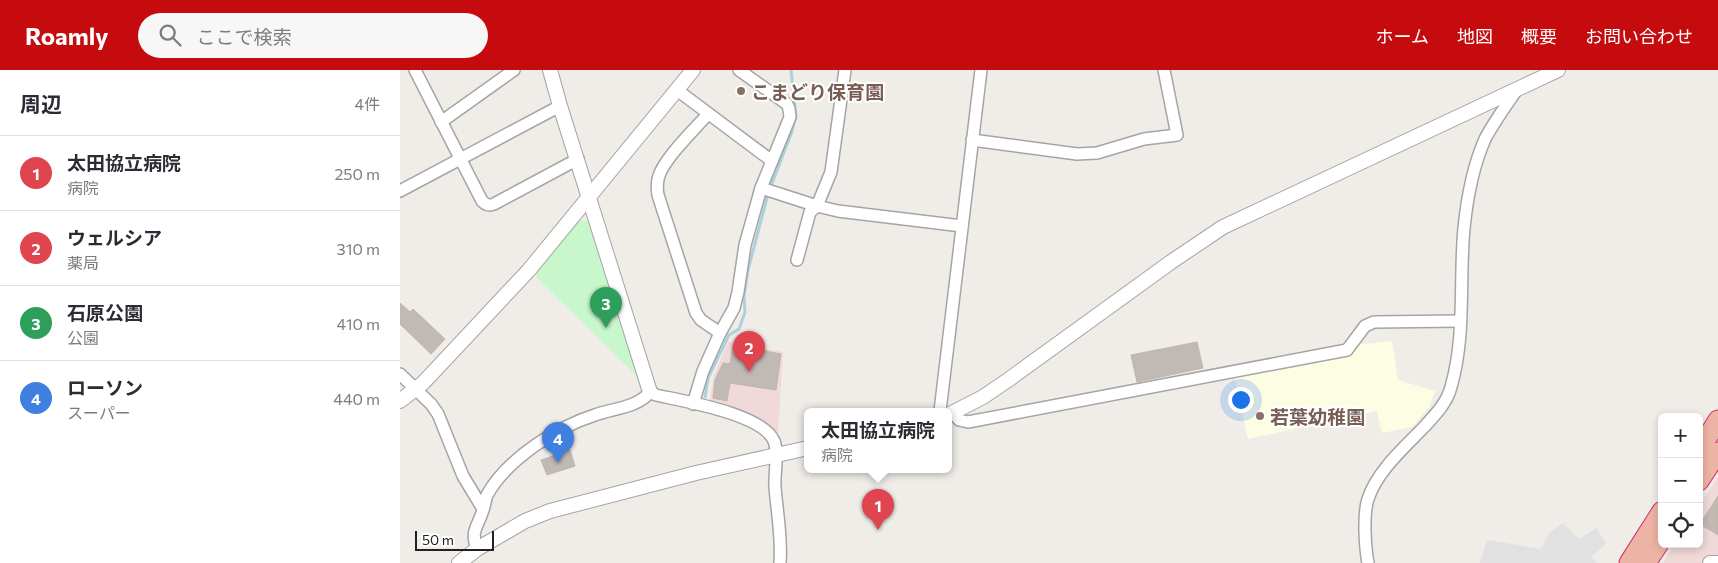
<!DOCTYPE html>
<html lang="ja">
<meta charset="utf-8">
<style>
:root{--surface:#fff;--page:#f7f7f7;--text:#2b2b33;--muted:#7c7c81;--line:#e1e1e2;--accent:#c60b0e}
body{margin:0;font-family:Commissioner,"Noto Sans JP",sans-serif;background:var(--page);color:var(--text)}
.controls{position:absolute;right:15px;bottom:15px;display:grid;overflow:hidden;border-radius:8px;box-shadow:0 2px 8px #0003}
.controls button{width:45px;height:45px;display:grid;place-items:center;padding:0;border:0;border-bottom:1px solid var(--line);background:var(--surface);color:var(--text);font:25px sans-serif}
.scale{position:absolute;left:15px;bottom:12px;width:79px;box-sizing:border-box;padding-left:5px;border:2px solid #212121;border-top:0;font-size:14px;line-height:18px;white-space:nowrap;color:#212121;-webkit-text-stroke:4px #fff;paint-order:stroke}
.you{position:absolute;left:840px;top:329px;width:18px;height:18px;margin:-12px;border:4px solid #fff;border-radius:50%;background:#1a73e8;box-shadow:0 0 0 8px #1a73e833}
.badge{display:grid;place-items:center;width:32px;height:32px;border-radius:50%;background:var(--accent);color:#fff;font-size:16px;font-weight:700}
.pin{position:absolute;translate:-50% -41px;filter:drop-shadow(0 1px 2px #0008)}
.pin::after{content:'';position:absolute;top:26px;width:18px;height:15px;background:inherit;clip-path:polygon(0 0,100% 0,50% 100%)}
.popup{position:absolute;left:404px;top:338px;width:148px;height:65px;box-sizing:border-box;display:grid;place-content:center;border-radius:8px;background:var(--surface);filter:drop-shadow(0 1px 4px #0005);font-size:16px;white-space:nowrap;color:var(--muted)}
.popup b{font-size:19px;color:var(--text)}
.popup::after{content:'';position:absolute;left:50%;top:100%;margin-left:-10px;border:10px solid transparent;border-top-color:var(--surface)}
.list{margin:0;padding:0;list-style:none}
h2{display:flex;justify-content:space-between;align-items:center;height:65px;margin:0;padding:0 20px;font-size:21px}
h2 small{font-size:16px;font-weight:400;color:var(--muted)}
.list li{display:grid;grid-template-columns:32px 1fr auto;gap:15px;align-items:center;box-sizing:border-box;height:75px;padding:0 20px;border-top:1px solid var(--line)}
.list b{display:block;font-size:19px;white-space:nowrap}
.list p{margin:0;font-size:16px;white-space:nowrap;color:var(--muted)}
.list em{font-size:16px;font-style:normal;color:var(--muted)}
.icon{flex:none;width:28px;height:28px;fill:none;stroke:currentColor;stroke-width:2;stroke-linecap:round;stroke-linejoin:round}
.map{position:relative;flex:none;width:1318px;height:493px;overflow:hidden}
header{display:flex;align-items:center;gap:30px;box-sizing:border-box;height:70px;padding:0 25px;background:var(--accent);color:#fff}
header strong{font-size:24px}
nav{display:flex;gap:28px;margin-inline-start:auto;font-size:18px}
.search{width:350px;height:45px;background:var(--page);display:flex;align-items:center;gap:12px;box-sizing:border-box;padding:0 18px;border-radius:28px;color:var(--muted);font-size:19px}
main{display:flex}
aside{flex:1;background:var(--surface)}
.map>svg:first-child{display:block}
.commercial{fill:#f0d9d8}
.education{fill:#fdfde4}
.park{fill:#c8f7cb}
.parking{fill:#e1e1e1}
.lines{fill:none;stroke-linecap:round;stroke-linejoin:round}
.stream{stroke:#abd1db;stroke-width:3}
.building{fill:#c1b9b4;stroke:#c1b4ab}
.minor-casing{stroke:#a5a5a5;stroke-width:14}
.tertiary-casing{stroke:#a5a5a5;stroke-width:16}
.trunk-casing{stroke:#d2316b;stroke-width:21}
.minor{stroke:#fff;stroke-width:11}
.tertiary{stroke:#fff;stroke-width:14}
.trunk{stroke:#edb4a5;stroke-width:19}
.education-dot{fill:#8d6e63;stroke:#fff;stroke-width:2}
.labels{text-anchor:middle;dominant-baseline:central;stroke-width:4;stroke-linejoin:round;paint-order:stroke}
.education-label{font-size:19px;font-weight:bold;fill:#785e54;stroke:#fff;text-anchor:start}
</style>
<header>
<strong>Roamly</strong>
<div class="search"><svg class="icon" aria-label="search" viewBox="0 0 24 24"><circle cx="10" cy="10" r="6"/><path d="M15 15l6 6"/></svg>ここで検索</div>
<nav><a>ホーム</a><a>地図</a><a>概要</a><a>お問い合わせ</a></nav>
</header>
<main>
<aside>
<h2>周辺<small>4件</small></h2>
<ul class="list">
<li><span class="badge" style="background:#e0444e">1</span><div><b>太田協立病院</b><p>病院</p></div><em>250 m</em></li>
<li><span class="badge" style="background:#e0444e">2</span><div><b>ウェルシア</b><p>薬局</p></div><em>310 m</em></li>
<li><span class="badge" style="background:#2e9e5b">3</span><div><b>石原公園</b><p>公園</p></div><em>410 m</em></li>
<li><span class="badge" style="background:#3f7fe0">4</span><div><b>ローソン</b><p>スーパー</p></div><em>440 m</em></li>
</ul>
</aside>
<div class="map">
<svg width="1318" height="493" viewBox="0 0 1318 493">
<rect width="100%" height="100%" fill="#f0ede8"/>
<!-- commercial -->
<g class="commercial">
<path d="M328 272 383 282 378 362 310 331 313 308Z"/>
<path d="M1318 407V493H1263L1274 474H1299V436Z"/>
</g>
<!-- education -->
<path class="education" d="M992 271 998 310 1035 321 1030 336 1012 357 982 363 977 341 848 369 834 305 954 275Z"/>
<!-- park -->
<path class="park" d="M180 150 190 152 239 308 137 208 136 201Z"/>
<!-- parking -->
<path class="parking" d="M1163 453 1179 469 1196 458 1206 474 1191 487 1198 493H1080L1087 470 1141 479 1150 462Z"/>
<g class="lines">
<!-- stream -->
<g class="stream">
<path d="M371 116 391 64 396 46 391 0"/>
<path d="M305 327 308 308 329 265 339 259 345 242 344 226 348 200 368 124"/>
</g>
</g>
<!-- building -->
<g class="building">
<path d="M0 233 10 242 13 239 45 269 31 284 0 254Z"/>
<path d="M797 272 803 298 737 312 731 285Z"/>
<path d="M333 275 381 284 376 320 330 313 327 331 313 328 315 310 323 293 330 294Z"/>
<path d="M170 380 175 396 147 405 141 390Z"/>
<path d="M1318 426V465L1300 454Z"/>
</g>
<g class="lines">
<!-- minor casing -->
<g class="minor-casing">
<g id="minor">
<path d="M15 0 82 131C86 135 89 136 94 134L178 89"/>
<path d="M277 20 372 91"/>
<path d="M308 44C295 59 262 90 258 109 257 115 257 120 258 125L296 243 301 250 320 263"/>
<path d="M41 52 114 0"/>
<path d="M572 70 677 84 697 83 744 69 777 65 764 0"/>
<path d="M361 118 417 136 438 141 562 156"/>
<path d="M0 121 160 36"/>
<path d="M397 190 410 142 417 136 431 102 445 0"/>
<path d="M0 304 31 334 38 344 63 406 83 439"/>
<path d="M293 334 303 301 320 263 334 238 338 222 345 175 361 118 390 47 389 39 387 34 339 0"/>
<path d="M540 341 581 0"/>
<path d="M553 343 559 350 568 352 947 280 965 256 974 252 1060 251"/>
<path d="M77 479C70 460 78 457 83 440 85 435 85 430 87 425 107 389 157 357 195 345 214 338 237 338 250 322L256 325C283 331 363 344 374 371 379 384 374 403 375 417 377 443 382 466 380 493"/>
<path d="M968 493C965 477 963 444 968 429 977 401 1004 378 1024 357 1035 345 1047 333 1051 317 1066 265 1059 211 1064 158 1067 129 1073 96 1085 69 1094 52 1105 37 1116 21"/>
</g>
</g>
<!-- tertiary casing -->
<g class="tertiary-casing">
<g id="tertiary">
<path d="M150 0 160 36 250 322"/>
<path d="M0 331 23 313 129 200 293 0"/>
<path d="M548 345 583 327 608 310 771 192 823 157 1158 0"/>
<path d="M59 493 77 479 125 451 150 441 296 403 408 378"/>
<path d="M1310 493H1318"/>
</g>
</g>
<!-- trunk casing -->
<g class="trunk-casing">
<g id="trunk">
<path d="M1299 381 1318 350"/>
<path d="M1299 411 1318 382"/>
<path d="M1229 493 1262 441"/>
<path d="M1246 493 1262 469"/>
</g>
</g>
<!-- minor -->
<use href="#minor" class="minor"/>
<!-- tertiary -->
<use href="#tertiary" class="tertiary"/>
<!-- trunk -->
<use href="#trunk" class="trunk"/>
</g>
<!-- markers -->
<g class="education-dot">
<circle cx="341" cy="21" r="5"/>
<circle cx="860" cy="346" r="5"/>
</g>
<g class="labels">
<!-- education labels -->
<g class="education-label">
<text x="351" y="21">こまどり保育園</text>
<text x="870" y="346">若葉幼稚園</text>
</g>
</g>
</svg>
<div class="controls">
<button>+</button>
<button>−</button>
<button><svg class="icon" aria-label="locate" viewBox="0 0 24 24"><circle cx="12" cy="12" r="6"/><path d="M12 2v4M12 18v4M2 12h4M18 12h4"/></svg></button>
</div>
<div class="scale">50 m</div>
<div class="you"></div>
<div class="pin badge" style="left:478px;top:460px;background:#e0444e">1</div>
<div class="popup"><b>太田協立病院</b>病院</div>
<div class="pin badge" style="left:349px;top:302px;background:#e0444e">2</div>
<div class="pin badge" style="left:206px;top:258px;background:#2e9e5b">3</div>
<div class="pin badge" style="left:158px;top:393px;background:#3f7fe0">4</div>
</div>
</main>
